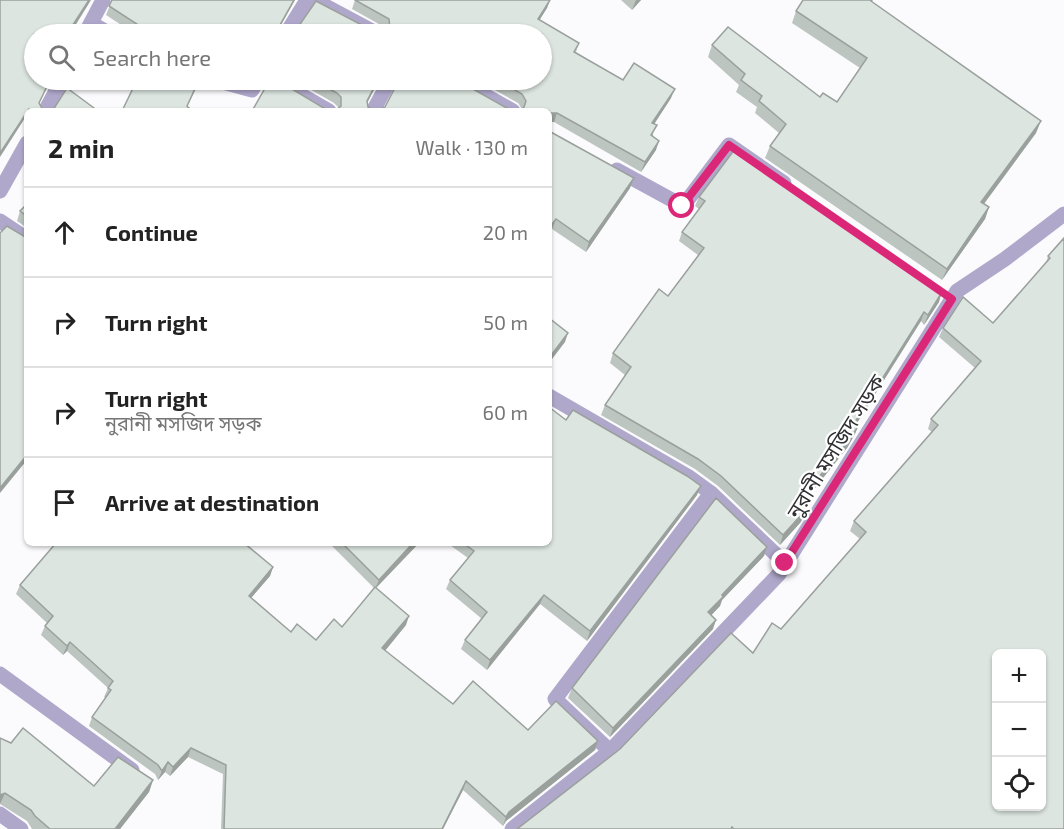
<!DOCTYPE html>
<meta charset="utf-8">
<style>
:root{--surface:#fff;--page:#f6f6f6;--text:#222;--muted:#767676;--line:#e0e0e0}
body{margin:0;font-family:"Exo 2","Noto Sans Bengali",sans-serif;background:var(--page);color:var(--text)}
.controls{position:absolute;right:18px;bottom:18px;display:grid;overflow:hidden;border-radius:9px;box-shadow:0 2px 4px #0004}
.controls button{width:54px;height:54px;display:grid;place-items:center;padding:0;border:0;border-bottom:2px solid var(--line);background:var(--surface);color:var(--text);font:30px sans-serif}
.stop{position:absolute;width:18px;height:18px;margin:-14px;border:4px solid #db2777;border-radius:50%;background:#fff}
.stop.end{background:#db2777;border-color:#fff;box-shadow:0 2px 6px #0008}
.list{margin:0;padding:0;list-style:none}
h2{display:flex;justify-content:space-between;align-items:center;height:78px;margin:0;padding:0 24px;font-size:26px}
h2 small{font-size:20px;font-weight:400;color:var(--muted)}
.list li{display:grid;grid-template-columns:39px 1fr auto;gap:18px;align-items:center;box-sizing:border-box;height:90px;padding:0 24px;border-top:2px solid var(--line)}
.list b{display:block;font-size:22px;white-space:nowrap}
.list p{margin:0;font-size:20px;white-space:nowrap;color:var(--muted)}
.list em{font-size:20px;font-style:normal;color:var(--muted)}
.icon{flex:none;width:33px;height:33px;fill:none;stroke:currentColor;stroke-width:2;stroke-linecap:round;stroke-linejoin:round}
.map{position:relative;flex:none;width:1064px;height:829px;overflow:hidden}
.search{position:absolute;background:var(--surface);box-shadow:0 2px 4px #0004;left:24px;top:24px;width:528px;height:66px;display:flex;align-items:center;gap:15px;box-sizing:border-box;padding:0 21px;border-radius:33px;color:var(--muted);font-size:22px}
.panel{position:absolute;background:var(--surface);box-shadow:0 2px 4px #0004;left:24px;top:108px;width:528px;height:438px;border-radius:9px}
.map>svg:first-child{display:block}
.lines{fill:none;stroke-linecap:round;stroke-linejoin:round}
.minor{stroke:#b0a8cb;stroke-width:15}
.wall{fill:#bdc5c0}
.shaded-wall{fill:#9aa09c}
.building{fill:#dce5df;stroke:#9aa09c;stroke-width:1.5;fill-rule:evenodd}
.route{stroke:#db2777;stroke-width:8}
.labels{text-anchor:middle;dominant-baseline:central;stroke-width:4.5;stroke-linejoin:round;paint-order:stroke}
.street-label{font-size:21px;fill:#313034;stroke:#fff}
</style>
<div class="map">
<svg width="1064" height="829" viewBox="0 0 1064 829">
<rect width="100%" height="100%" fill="#fbfbfe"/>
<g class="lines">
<!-- minor -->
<g class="minor">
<path d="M314 0 378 34"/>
<path d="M91 23 110 34"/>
<path d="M85 34 103 0"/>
<path d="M286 34 307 0"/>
<path d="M215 80 252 90 258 80"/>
<path d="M275 80 329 111"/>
<path d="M458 80 513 111"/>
<path d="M45 111 62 80"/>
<path d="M373 111 390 80"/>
<path d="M617 170 683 206 729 145 784 183"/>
<path d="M0 191 27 143"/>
<path d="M0 221 27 239"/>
<path d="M549 396 689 477 711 493 555 699 610 751"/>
<path d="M711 493 785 563"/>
<path d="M0 674 132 770"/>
<path d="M0 814 21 829"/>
<path d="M512 829 610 751 779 574 957 291 1005 259 1064 214"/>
</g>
</g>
<!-- wall -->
<g class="wall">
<path d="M112 0 281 27 285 33H377L382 34 386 32V28L352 9 355 0H550L547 8 539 20 579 43 576 52 623 80 671 98 654 124 653 136 656 150 641 172 554 122 512 111 521 110 522 109 518 103 477 80H542V34H135L106 15Z"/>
<path d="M621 0H641L632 10Z"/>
<path d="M874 3 1036 133 984 204 989 207 985 219 942 280 765 158 770 146 779 133 755 113 757 107 736 92 739 85 708 57 712 45 820 97 837 102 860 68 792 23 796 11Z"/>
<path d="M267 80 327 110H337L338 107 334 103 294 80H379L367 103 368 107 375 111H252L264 90Z"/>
<path d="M549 131 630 188 586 252 552 229Z"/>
<path d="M699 197 939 302 924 325 921 321 857 423 855 434 847 448 808 497V510L800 523 780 545 718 486 695 469 601 415 605 405 625 375 610 363 613 353 668 296 698 255 679 241 682 232 699 209 695 206Z"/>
<path d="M27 204V228L17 221 20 211Z"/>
<path d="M1064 238V829H517L753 653 781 629 860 539 850 531 854 521 932 432 928 429 931 419 975 368 939 337 943 328 993 323 1046 263 1048 256Z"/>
<path d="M566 420 697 495 587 641 540 604 487 670 461 649 465 640 482 619 446 589 450 580 468 558 447 543H549Z"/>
<path d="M329 543H419L376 588 406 625 385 651 453 704 528 730 598 741 595 750 506 821 503 826 463 790 443 829H221L223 774 188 757 170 776 165 772 158 780 155 774 89 726 92 717 106 698 104 697 108 688 67 651 63 655 41 635 45 626 47 623 16 594 20 585 273 567 270 576 251 598 291 632 316 640 342 627 374 588Z"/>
<path d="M764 556 722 600 720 606 711 615 713 629 610 737 568 698 572 688Z"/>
<path d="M0 738 94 786 153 780 149 792 120 829H32L27 821 0 804Z"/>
</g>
<!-- shaded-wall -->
<g class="shaded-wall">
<path d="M89 0H91L70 34H67Z"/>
<path d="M294 0H295L276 34 280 25Z"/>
<path d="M550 0 547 8 534 29 538 19Z"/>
<path d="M636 0H641L632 10Z"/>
<path d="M199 80H200L185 111Z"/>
<path d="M378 80H379L363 111 367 101Z"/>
<path d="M675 89 671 98 649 132 652 123Z"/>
<path d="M27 111 25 118 0 157V153Z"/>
<path d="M549 113H557L554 122H549Z"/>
<path d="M1041 121 1036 133 977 213 981 202Z"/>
<path d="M659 141 656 150 641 172 645 162Z"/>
<path d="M634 178 630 188 586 252 589 242Z"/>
<path d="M989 207 985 219 942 280 947 269Z"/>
<path d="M556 219 552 229 549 233V228Z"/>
<path d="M942 292 939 302 924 325 928 315Z"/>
<path d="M924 312 921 321 852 431 855 422Z"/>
<path d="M568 333 565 342 549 363V358Z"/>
<path d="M859 424 855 434 847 448 802 504 805 494Z"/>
<path d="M27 455V460L0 493V488Z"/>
<path d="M701 486 697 495 587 641 590 631Z"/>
<path d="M811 500 808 510 800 523 780 545 783 535Z"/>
<path d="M413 543H419L375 589 379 580Z"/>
<path d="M767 547 764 556 722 600 720 606 705 622 708 612 722 595Z"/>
<path d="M273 567 270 576 245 605 249 596Z"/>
<path d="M544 595 540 604 487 670 490 660Z"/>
<path d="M409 616 406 625 379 658 382 648Z"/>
<path d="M716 620 713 629 610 737 613 728Z"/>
<path d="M70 642 67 651 63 655 67 646Z"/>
<path d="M598 741 595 750 506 821 503 826 506 817 509 812Z"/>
<path d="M191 748 188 757 170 776 173 767Z"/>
<path d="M168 762 165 772 158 780 162 771Z"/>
<path d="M153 780 149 792 120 829H115Z"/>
<path d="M466 781 463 790 443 829H442Z"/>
<path d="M5 793 0 804V795Z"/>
</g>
<!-- building -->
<g class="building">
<path d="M0 0H89L67 34H34V80H50L39 103 43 110H53L67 88 98 111H31L29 109 0 153Z"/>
<path d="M112 0H294L280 25 285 33H294L316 1 377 33 382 34 390 29 389 19 355 0H550L538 19 579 43 574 52 623 80 634 63 675 89 652 123 657 125 651 135 659 141 645 162 557 113H549V111H377L385 107 399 80H457L512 111 521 110 524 107 526 101 522 94 497 80H542V34H152L109 6Z"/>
<path d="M803 0H872L871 1 1041 121 981 202 989 207 947 269 770 146 786 124 759 101 762 96 741 80 745 74 712 45 728 27 820 97 823 93 837 102 867 58 796 11Z"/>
<path d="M137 80H199L187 106 192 111H122Z"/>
<path d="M267 80H277L327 110H337L341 106V97L337 93 313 80H378L367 101 368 107 375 111H252L269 81Z"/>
<path d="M549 131 634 178 589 242 556 219 549 228Z"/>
<path d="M735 149 942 292 928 315 924 312 855 422 859 424 851 438 805 494 811 500 803 513 783 535 721 476 698 459 605 405 631 367 613 353 659 289 668 296 704 248 682 232 705 201 699 197Z"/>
<path d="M27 204V216L20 211Z"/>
<path d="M7 226 27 238V455L0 488V233Z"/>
<path d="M1064 238V829H734L732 827 731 829H517L620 749 731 633 753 653 772 623 781 629 866 532 854 521 938 425 931 419 981 361 943 328 963 297 993 323 1050 258 1048 256ZM996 654H1041V807H996Z"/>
<path d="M549 318 568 333 549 358Z"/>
<path d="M549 407 566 420 573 410 687 476 701 486 590 631 544 595 490 660 465 640 487 612 450 580 474 551 463 543H549Z"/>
<path d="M716 498 767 547 722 595 723 597 708 612 716 620 613 728 572 688Z"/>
<path d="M56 543H244L273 567 249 596 291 632 297 624 316 640 334 619 342 627 375 587 409 616 382 648 453 704 473 681 528 730 556 701 598 741 509 812 506 817 466 781 442 829H224L226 765 191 748 173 767 168 762 162 771 158 765 92 717 111 690 108 688 113 681 70 642 67 646 45 626 53 616 20 585Z"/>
<path d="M342 543H413L379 580Z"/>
<path d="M23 728 94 786 118 757 153 780 115 829H50L35 816 31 810 5 793 0 795V738L11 743Z"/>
</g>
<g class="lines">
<!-- route -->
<path class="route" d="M682 206 729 145 952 299 785 563"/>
</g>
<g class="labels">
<!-- street labels -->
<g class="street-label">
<text transform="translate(835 446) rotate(-58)">নুরানী মসজিদ সড়ক</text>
</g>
</g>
</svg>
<div class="controls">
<button>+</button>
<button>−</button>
<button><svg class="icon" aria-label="locate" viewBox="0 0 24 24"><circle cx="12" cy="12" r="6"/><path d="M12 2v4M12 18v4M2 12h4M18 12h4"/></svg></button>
</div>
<div class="stop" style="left:682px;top:206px"></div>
<div class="stop end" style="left:785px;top:563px"></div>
<div class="search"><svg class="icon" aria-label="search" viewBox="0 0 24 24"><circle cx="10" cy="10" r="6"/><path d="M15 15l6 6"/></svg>Search here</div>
<section class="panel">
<h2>2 min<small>Walk · 130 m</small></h2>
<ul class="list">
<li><svg class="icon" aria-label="ahead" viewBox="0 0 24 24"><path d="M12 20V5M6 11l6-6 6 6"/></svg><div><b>Continue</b></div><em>20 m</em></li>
<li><svg class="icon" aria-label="right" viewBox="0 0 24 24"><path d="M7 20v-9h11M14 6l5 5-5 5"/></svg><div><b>Turn right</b></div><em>50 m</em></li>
<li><svg class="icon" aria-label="right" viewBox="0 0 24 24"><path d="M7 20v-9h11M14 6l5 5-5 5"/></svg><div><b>Turn right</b><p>নুরানী মসজিদ সড়ক</p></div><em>60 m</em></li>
<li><svg class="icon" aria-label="arrive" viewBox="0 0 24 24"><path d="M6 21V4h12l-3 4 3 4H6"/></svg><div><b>Arrive at destination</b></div></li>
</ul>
</section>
</div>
